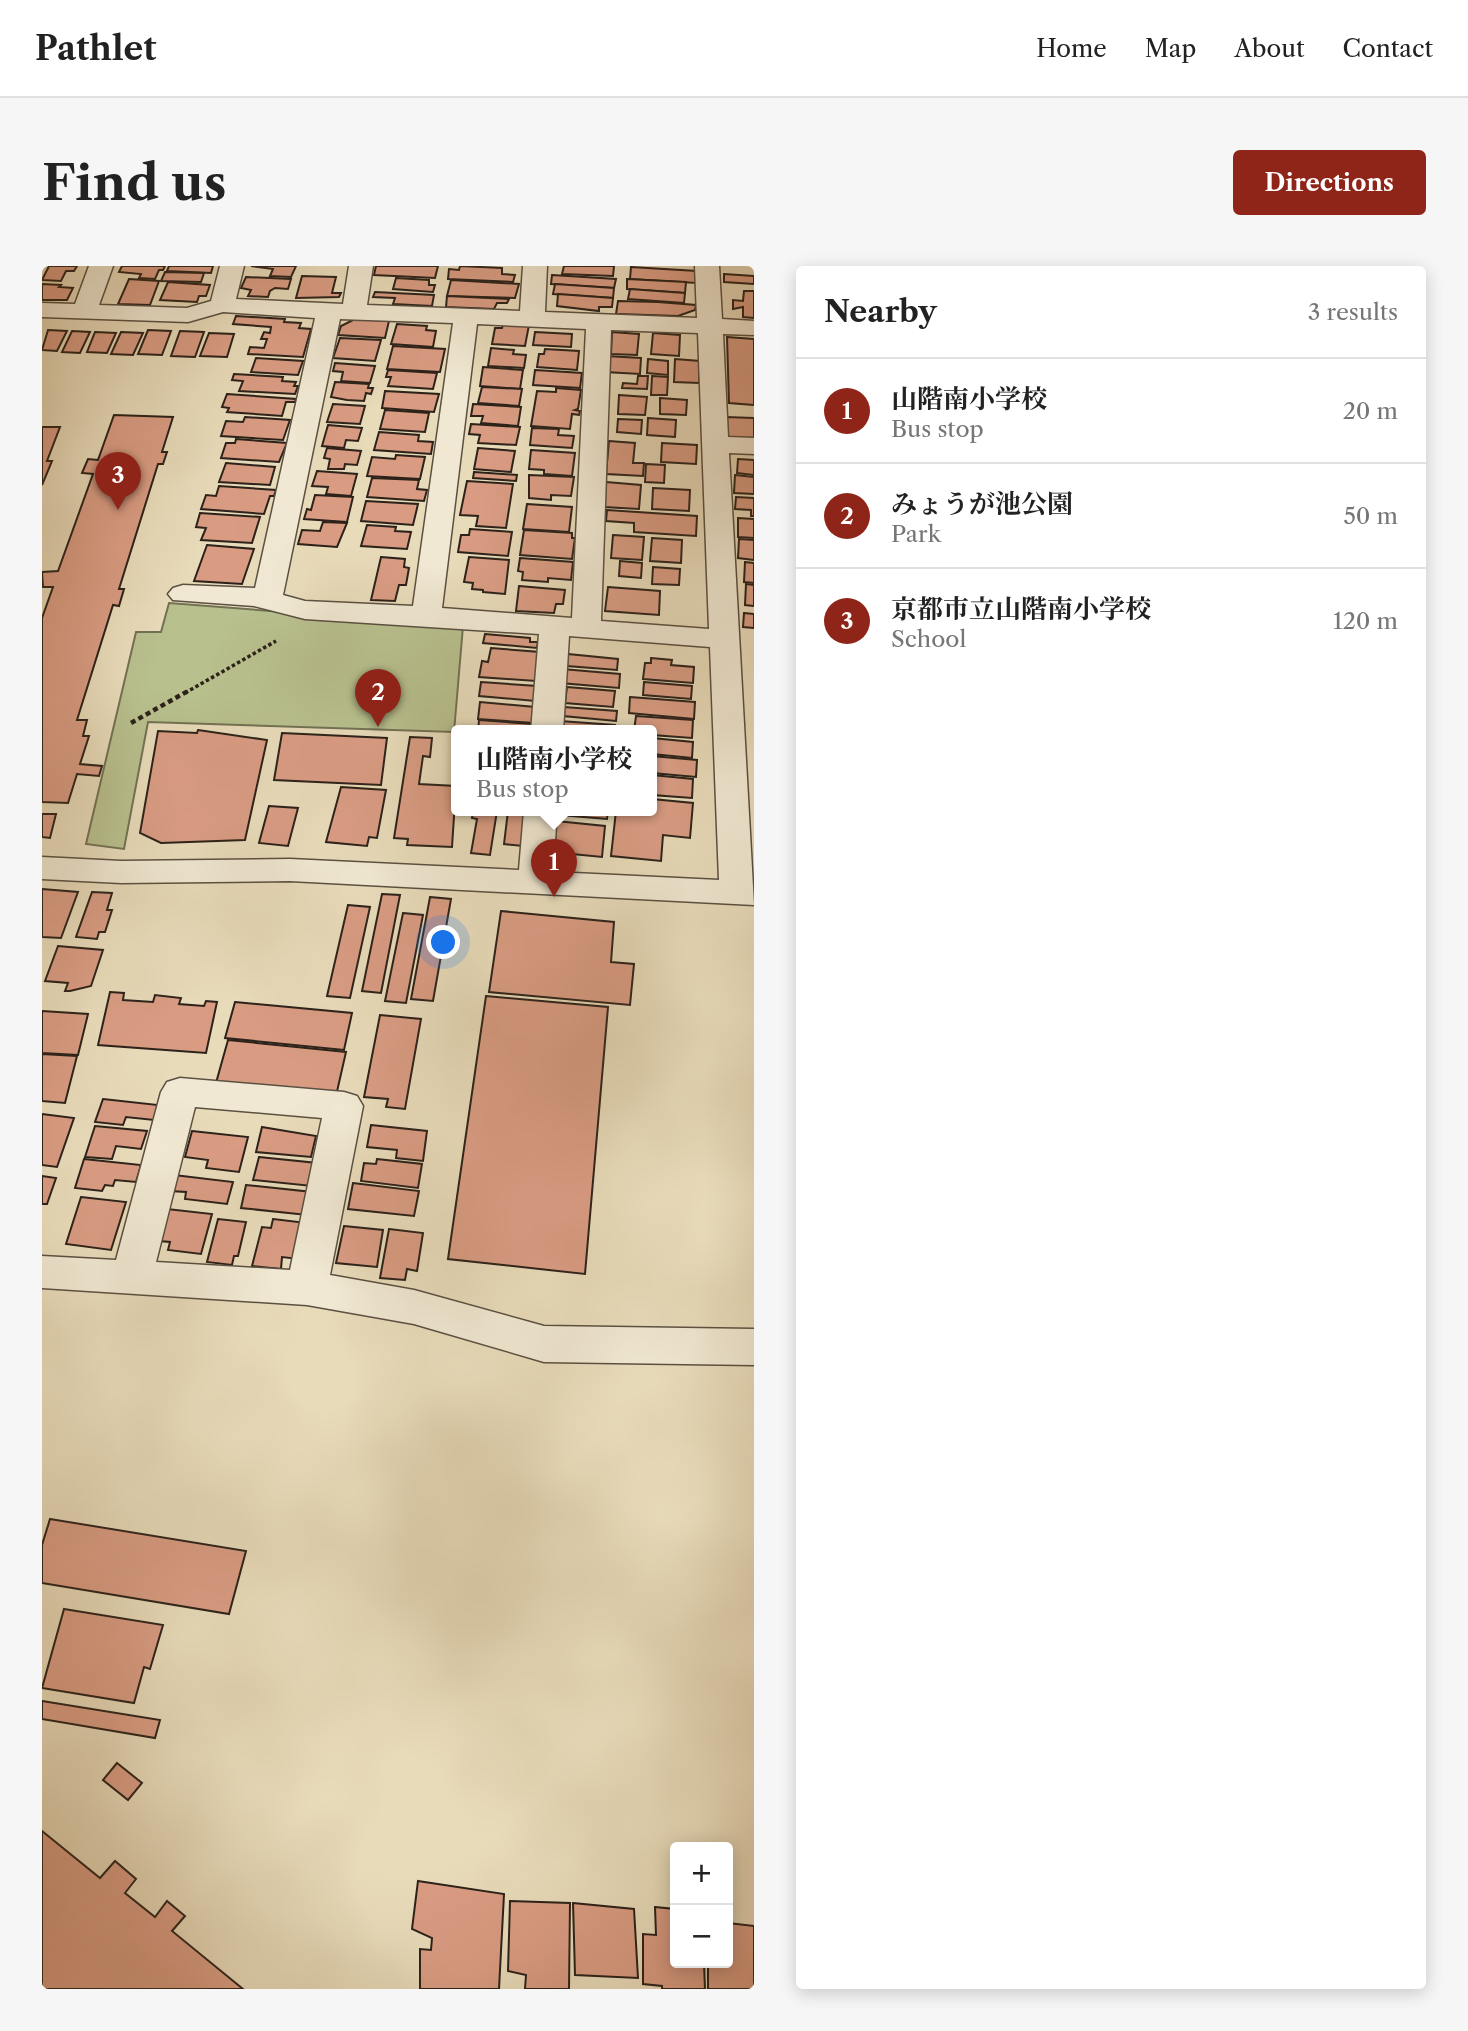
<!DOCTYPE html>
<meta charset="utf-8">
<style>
:root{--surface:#fff;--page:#f6f6f6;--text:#222;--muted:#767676;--line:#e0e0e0;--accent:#8f2418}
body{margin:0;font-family:"Libre Caslon Text","Noto Serif JP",serif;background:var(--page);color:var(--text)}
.controls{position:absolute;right:21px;bottom:21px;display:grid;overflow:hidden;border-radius:7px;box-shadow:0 4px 18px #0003}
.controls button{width:63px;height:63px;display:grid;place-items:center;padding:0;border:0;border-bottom:2px solid var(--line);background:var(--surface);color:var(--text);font:35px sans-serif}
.you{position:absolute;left:402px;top:677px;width:24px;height:24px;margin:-18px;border:5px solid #fff;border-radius:50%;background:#1a73e8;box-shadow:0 0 0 10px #1a73e833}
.badge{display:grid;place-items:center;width:46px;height:46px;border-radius:50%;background:var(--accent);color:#fff;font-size:23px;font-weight:700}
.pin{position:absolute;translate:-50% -58px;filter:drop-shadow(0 2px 4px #0008)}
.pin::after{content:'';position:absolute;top:37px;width:24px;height:21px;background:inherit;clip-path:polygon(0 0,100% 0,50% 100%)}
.popup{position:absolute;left:409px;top:459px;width:206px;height:91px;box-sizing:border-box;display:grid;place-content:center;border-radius:7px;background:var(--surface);filter:drop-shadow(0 2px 5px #0005);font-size:23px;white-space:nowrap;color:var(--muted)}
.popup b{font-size:26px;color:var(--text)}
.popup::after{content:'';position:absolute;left:50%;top:100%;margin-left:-14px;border:14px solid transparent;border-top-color:var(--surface)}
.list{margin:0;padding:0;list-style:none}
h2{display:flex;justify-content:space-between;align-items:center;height:91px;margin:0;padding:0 28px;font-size:30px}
h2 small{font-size:23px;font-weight:400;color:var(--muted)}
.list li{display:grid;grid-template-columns:46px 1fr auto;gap:21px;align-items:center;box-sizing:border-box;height:105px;padding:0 28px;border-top:2px solid var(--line)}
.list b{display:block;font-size:26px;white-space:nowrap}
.list p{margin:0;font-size:23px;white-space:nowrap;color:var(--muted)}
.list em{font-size:23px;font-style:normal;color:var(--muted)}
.map{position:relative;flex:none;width:712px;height:1723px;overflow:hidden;border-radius:7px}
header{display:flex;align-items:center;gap:42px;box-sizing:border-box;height:98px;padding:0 35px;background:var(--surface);border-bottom:2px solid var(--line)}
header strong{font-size:33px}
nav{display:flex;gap:38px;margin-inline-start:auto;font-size:24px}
.intro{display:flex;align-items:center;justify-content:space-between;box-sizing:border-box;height:168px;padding:0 42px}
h1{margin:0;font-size:49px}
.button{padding:18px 32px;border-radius:7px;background:var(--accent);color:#fff;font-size:24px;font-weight:700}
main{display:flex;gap:42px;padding:0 42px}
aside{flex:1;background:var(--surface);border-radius:7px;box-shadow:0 4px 18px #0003}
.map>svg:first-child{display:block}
.green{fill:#b8c08e;stroke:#727154;stroke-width:2}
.building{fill:#d99c83;stroke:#2c221a;stroke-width:2}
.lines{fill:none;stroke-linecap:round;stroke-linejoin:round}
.minor-casing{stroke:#5b5042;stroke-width:3}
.path-far1{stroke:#2c221a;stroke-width:3.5;stroke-dasharray:3.5 2.5;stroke-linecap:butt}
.path{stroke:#2c221a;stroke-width:4.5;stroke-dasharray:5 3.5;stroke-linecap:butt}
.minor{fill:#f0e8d2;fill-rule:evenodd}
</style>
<header>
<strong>Pathlet</strong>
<nav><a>Home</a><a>Map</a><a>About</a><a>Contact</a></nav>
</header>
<div class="intro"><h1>Find us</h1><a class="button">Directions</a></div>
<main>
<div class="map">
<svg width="712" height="1723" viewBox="0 0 712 1723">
<rect width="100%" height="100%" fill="#e8dbba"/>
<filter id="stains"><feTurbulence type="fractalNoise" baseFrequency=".00286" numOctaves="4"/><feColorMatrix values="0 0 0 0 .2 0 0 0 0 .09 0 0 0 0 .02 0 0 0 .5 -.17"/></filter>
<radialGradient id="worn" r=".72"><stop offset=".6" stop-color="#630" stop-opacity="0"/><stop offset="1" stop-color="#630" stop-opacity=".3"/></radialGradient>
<!-- green -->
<path class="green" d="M127 337 421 360 412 466 106 456 82 583 44 578 94 366H119Z"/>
<!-- building -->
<g class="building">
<path d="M7 0H35L32 5H24L19 15 0 14Z"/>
<path d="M80 0H123L121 4H117L113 13 97 12 99 8 77 6Z"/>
<path d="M127 0H171L169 7 125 5Z"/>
<path d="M209 0H254L249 11 228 10 231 3Z"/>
<path d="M334 0H396L393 12 332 9Z"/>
<path d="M418 0 460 2V8L473 9 471 16 406 13 407 3 417 4Z"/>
<path d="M522 0H572L571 10 520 8Z"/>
<path d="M589 1 655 5V17L588 13Z"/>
<path d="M123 6 162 7 159 16 119 15Z"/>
<path d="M682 8 712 10V18L682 16Z"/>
<path d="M510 9 574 13 572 22 509 18Z"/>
<path d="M260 10 294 11 290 27H299L297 31 254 32Z"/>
<path d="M204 11 249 13 246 23 233 22 228 25 226 31 206 30 209 24 199 22Z"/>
<path d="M354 12 387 14V19H393L391 26 351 23Z"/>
<path d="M87 13 117 15 108 39 76 38Z"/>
<path d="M585 13 644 16 643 27 585 23Z"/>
<path d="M409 14 477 18 473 32 405 30Z"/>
<path d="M126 16 168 19 164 30H157L155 36 118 34Z"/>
<path d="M0 18 19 19 17 21 31 22 25 34H0Z"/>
<path d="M513 18 572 22 571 32 511 28Z"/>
<path d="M588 23 643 27 642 37 586 33Z"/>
<path d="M702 25H712V52L701 51V41L691 43V34L701 35Z"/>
<path d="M333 26 392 29 390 40 351 38 353 32 331 31Z"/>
<path d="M516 28 571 32 570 41H557V45L515 40Z"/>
<path d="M405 30 467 33 465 37H455L452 43 404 41Z"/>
<path d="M576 35 616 36 654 39 653 44 636 50 574 48Z"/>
<path d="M194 50 243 53 242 56 259 57 257 62 269 63 261 91 206 88 208 81 222 82 225 73H219L222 66 228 67 229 61 191 58Z"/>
<path d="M313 53 347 55 343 72 296 69 299 60Z"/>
<path d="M355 58 385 60 384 64 394 65 391 81 349 78Z"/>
<path d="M461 58 487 59 483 80 450 78 453 62H460Z"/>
<path d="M6 64 25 65 15 85 0 84Z"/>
<path d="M106 64 129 65 120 89 96 88Z"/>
<path d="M30 65 48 66 38 87 20 86Z"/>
<path d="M138 65 162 66 153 91 129 90Z"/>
<path d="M53 66 74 67 65 87 45 86Z"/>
<path d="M79 66 101 67 91 89 69 88Z"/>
<path d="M493 66 530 68 529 81 491 79Z"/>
<path d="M570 66 597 68 595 89 569 88Z"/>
<path d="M167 67 192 68 185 91 158 90Z"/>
<path d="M611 67 638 69 637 90 609 88Z"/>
<path d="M685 71 712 73V139L687 137Z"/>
<path d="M298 72 339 74 333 95 291 92Z"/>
<path d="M351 80 403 83 398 106 345 103Z"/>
<path d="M449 82 472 84 471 88 484 89 482 102 446 100Z"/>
<path d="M503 83 537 85 535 104 495 101 497 88H502Z"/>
<path d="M564 90 599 92 598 108 563 106Z"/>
<path d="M214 92 261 95 256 109 209 106Z"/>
<path d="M606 93 626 95V109L605 107Z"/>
<path d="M633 93 658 95 657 117 632 116Z"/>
<path d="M293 97 333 100 328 117 299 115 301 106 291 105Z"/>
<path d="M441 101 481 104 478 123 438 120Z"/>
<path d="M346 104 395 107 391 123 346 120 349 111H344Z"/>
<path d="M493 104 540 107 538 122 491 119Z"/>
<path d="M192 108 241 111 240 115 254 116 252 120H256L253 128 197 125 201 115 190 114Z"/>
<path d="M596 110H606L605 123 580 122 581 117 595 118Z"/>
<path d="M610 110 626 111 625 129H609Z"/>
<path d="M293 116 327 118 326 122H331L329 128 324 127 322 135 305 134 289 131Z"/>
<path d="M440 121 480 123 477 140 436 137Z"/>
<path d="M514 122 539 124 536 143 533 144 538 145 537 149 530 148 528 163 489 160 495 125 514 126Z"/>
<path d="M343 125 397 128 392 146 340 142Z"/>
<path d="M185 128 254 133 253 136H244L240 150 185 146 187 142 180 141Z"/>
<path d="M577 129 605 131 603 149 576 148Z"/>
<path d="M618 132 645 134 644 149 618 148Z"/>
<path d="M291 138 323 140 318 158 285 156Z"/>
<path d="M431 138 479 141 476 160 439 157 441 150H429Z"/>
<path d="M343 144 387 147 383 166 338 163Z"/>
<path d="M72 149 131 151 120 186H125L121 198H116L77 323H82L77 340 71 339 35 454H45L41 470H47L38 498 60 500 57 510 35 508 26 537 0 536V352L11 321H1L0 306 16 305 51 208 40 207 46 193 56 194Z"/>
<path d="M203 151 248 154 241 174 179 170 184 155 201 156Z"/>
<path d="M684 151 712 152V175L685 174Z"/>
<path d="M606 152 634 154 633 171 605 169Z"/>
<path d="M576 153 600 154 599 168 575 166Z"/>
<path d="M429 158 478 161 474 179 436 177 438 169 427 168Z"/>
<path d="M286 159 320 162 316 175 304 174 302 182 280 180Z"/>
<path d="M0 161H18L5 195H10L0 219Z"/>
<path d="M490 162 517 163 516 169 532 170 530 182 488 179Z"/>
<path d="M337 166 377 169 376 175 391 176 389 188 332 184Z"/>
<path d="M194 173 245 177 237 196 179 192 184 177H193Z"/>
<path d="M567 175 593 177 591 197H602L601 210 564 208Z"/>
<path d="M620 177 655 179 654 198 619 196Z"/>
<path d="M285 182 319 185 315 199 303 198 302 203H286L288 193 282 192Z"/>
<path d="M436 182 473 185 469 206 432 203Z"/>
<path d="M489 184 533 187 530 210 502 208V204L487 203Z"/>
<path d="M354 189 383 191 378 213 325 210 330 191 353 193Z"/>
<path d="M696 193 712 194V209L695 207Z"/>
<path d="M184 197 233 201 228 219 177 216Z"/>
<path d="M604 198 623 199 622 217 603 216Z"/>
<path d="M275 205 315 208 309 230 284 228 286 221 270 220Z"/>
<path d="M432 206 475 209 474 215 431 212Z"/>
<path d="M487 209 532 211 529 230 509 229V234L487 232Z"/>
<path d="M693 209 712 211V228L692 227Z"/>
<path d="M330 212 377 214 375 223 385 224 382 235 325 231Z"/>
<path d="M425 215 471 218 464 262 434 260 436 250 418 249Z"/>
<path d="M564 216 599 219 597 243 562 241Z"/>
<path d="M177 220 234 224 232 230H228L222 248 159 243 164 229 174 230Z"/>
<path d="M611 222 648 224 647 245 610 243Z"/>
<path d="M273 229 311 231 305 256 262 253 265 243 269 244Z"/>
<path d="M694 231 712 232V250H709V244L693 243Z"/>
<path d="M324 235 376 238 371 259 319 255Z"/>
<path d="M485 238 530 241 527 266 481 263Z"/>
<path d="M565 244 655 250 654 270 592 266V257L564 255Z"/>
<path d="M158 247 218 251 210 277 159 274 164 262 154 261Z"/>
<path d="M696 252 712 253V272L696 271Z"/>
<path d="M281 256 305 257 295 281 256 278 260 264 278 265Z"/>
<path d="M325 259 354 261 353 265 369 266 365 283 319 280Z"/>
<path d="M428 263 470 266 466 290 416 286 419 269H427Z"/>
<path d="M482 264 530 267V272H533L530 293 478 289Z"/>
<path d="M571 269 602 271 600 294 569 292Z"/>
<path d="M610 272 640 274 639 297 608 295Z"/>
<path d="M697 273 712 274V294L696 292Z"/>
<path d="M165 279 212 283 200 318 152 315Z"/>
<path d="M339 291 363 293 362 301 367 302 364 319H357L353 335 329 334Z"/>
<path d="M427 291 467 294 463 328 441 326V324L430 323 431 317 422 316Z"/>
<path d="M478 292 531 296 529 314 506 312V316L480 314 481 306 476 305Z"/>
<path d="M578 295 600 297 599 312 577 310Z"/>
<path d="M703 296 712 297V317L702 316Z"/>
<path d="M611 301 638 303 637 319 610 318Z"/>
<path d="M704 318 712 319V340L703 339Z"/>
<path d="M477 320 523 324 521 338H514L512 347 474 345Z"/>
<path d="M566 321 618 325 617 349 563 345Z"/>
<path d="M702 347 712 348V362L701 361Z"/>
<path d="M443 368 488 372V376H496L495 382 441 377Z"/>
<path d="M449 382 498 386 494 415 437 411 440 395 446 396Z"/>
<path d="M526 388 576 393 575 404 525 400Z"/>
<path d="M609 392 630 394 629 399 652 401 651 417 601 413 603 397H609Z"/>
<path d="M520 403 578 408 577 422 518 417Z"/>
<path d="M439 416 495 420 493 435 437 430Z"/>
<path d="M602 416 650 420 649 433 601 429Z"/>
<path d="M525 421 573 425 571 441 523 437Z"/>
<path d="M588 431 653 436 652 453 587 447Z"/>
<path d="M438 436 493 441 492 457 436 453Z"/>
<path d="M522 441 575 445 574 455 521 450Z"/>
<path d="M594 450 651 454 650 472 610 469V465H592Z"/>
<path d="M437 454 491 458 490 465H436Z"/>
<path d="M518 455 573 459 572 465H516Z"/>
<path d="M156 464 225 474 203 574 119 577 98 567 116 465 155 467Z"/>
<path d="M240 467 345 472 339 519 232 514Z"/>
<path d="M368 471 390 472 388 491 381 490 377 518 414 520 410 581 365 579 366 573 352 572Z"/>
<path d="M610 472 651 476 650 492 610 488Z"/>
<path d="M610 490 655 494 654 511 610 507Z"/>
<path d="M610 509 651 513 650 532 610 529Z"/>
<path d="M299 521 344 524 335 572 327 571 325 580 284 576Z"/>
<path d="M610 533 651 537 648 572 621 569 619 595 569 590 574 545H610Z"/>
<path d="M227 540 256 542 246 580 217 577Z"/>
<path d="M431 545H455L448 589 429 587 435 553 430 552Z"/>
<path d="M466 545H485L481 580 462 578Z"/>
<path d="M507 545H566L565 553 506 548Z"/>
<path d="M0 548H14L8 572 0 571Z"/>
<path d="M514 555 563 560 560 591 510 586Z"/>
<path d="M0 623 36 626 19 672 0 671Z"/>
<path d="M50 626 70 627 65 644H70L63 666H57L55 673 34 671Z"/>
<path d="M340 628 358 629 339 727 320 725Z"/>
<path d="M388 631 409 633 391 735 369 733Z"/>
<path d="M306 639 328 641 308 732 285 730Z"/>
<path d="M459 645 572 656 569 696 592 698 588 739 447 726Z"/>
<path d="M361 647 381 649 364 737 343 735Z"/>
<path d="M16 680 61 684 49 720 28 725H23L26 717 3 715Z"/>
<path d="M68 726 82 727 81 734 111 736 113 729 139 732 137 738 162 740 164 735 175 736 164 787 56 779Z"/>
<path d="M444 730 566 741 543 1008 406 993Z"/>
<path d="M193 736 310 747 302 784 183 772Z"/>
<path d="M0 745 46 748 36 789 0 787Z"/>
<path d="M338 749 379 753 363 843 344 841 346 833 322 831Z"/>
<path d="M186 774 304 786 294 830 174 817Z"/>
<path d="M0 788 35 790 23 837 0 835Z"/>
<path d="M61 833 116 839 112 854 84 851 81 859 53 856Z"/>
<path d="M0 848 32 852 15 901 0 899Z"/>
<path d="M329 859 385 865 381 895 354 892 355 884 325 881Z"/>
<path d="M53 860 105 865 99 883 74 880 70 893 43 891Z"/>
<path d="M220 861 274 870 269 891 214 886Z"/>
<path d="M150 865 206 871 197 906 164 902 166 894 143 891Z"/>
<path d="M217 891 275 897 270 920 211 914Z"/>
<path d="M42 893 99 899 94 916 73 914 71 920 63 919 60 925 33 922Z"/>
<path d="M335 893 380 898 376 922 319 915 322 897 334 898Z"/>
<path d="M132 909 191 916 185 938 143 933 144 926 128 925Z"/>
<path d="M0 910 14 912 5 938H0Z"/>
<path d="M311 917 377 925 372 950 306 943Z"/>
<path d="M204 919 270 926 265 949 199 942Z"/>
<path d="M39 931 84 936 69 984 24 978Z"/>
<path d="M125 943 170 948 159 988 126 984 128 976 117 975Z"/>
<path d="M176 953 204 956 196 990H192L190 999 165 996Z"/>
<path d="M231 953 265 957 257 993 240 991 239 1003 210 1000 220 961 229 962Z"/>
<path d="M302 960 341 964 335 1001 294 997Z"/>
<path d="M347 963 381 967 375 1005 365 1003 363 1014 338 1012Z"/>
<path d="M8 1253 204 1285 187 1348 0 1317V1279Z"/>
<path d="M22 1343 121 1359 108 1403 102 1401 92 1437 0 1422Z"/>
<path d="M0 1435 118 1454 113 1472 0 1453Z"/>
<path d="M75 1497 100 1517 86 1534 61 1514Z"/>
<path d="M0 1565 58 1612 73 1595 94 1613 83 1627 113 1651 125 1635 143 1650 130 1665 201 1723H0Z"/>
<path d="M376 1615 462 1628 457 1723H378V1683L389 1684 390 1672 370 1663Z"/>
<path d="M468 1635 528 1637 527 1723H483L484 1709 466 1705Z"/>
<path d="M531 1637 592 1643 596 1712 533 1709Z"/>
<path d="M613 1641 633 1643V1697H662L663 1723H620V1720L601 1718V1668L614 1669Z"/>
<path d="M686 1657 712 1660V1723H666V1697H686Z"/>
</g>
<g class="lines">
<!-- minor casing -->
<g class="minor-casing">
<g id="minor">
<path d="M47 0H71L57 39 145 42 169 35 178 0H202L194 33 301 38 307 0H331L325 39 478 45 481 0H505L503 46 655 52 653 0H677L680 53 712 55V69L681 68 686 171 712 172V188L687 187 712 639 248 615 79 617 0 613V591L79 595 248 593 477 604 482 545H515L511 606 677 614 668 381 527 370 521 465H489L497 368 263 353 212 340 131 334 126 328 131 322 141 319 213 322 273 52 181 46 146 56 0 51V37L33 38ZM298 53 411 57 371 340 263 335 241 329ZM435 58 544 63 530 352 400 342ZM569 64 656 67 667 363 559 355Z"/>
<path d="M138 812 302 826 315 830 321 840 288 1009 372 1024 502 1060 712 1063V1099L502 1096 372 1058 265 1039 0 1022V990L74 994 119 826 125 816ZM153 841 280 852 248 1004 114 996Z"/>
</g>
</g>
<!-- path-far1 -->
<path class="path-far1" d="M143 427 234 375"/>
<!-- path -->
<path class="path" d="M89 457 146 425"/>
<!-- minor -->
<use href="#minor" class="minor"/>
</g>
<rect width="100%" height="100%" filter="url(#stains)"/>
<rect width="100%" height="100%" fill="url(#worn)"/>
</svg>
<div class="controls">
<button>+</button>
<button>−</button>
</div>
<div class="you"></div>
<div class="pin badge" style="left:512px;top:631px">1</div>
<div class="popup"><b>山階南小学校</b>Bus stop</div>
<div class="pin badge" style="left:336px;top:461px">2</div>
<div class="pin badge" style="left:76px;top:244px">3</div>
</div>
<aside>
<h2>Nearby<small>3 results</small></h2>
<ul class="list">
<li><span class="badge">1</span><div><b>山階南小学校</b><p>Bus stop</p></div><em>20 m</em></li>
<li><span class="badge">2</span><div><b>みょうが池公園</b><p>Park</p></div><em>50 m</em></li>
<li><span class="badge">3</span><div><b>京都市立山階南小学校</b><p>School</p></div><em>120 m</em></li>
</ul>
</aside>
</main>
